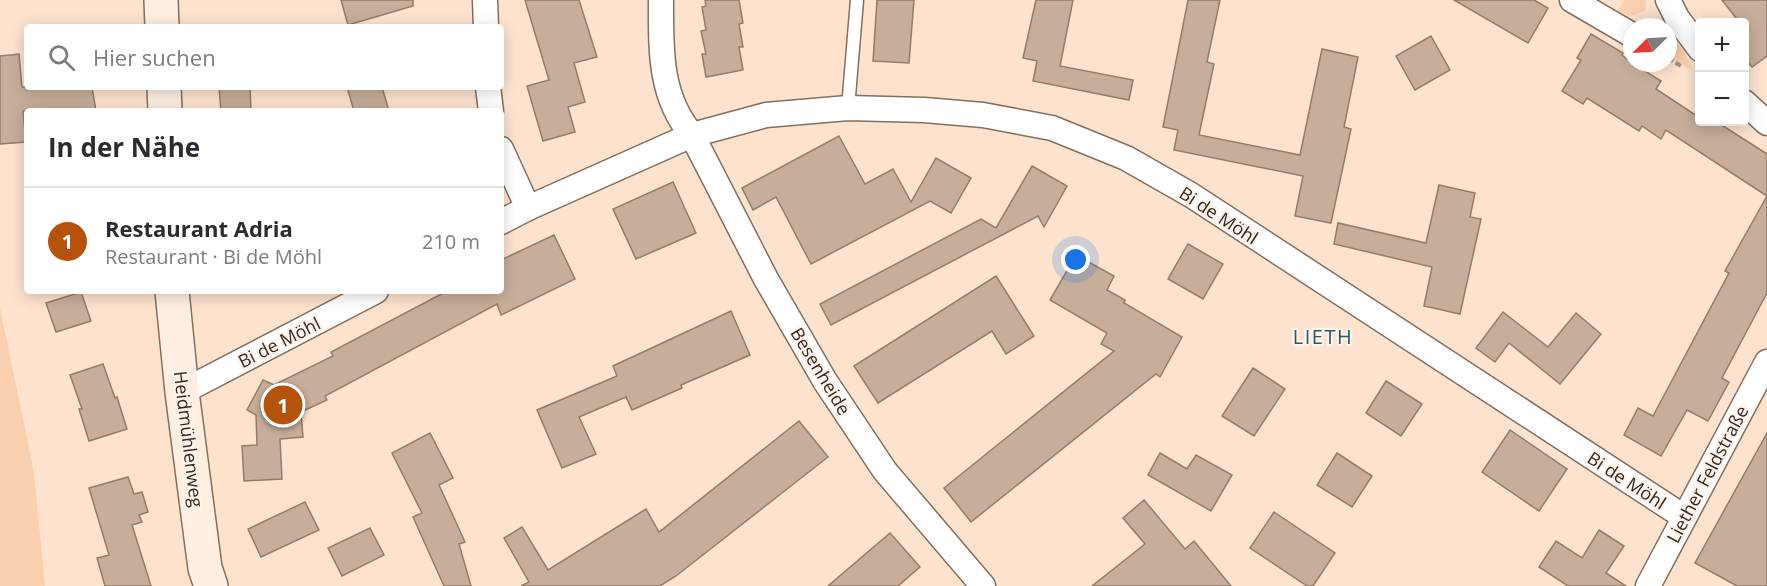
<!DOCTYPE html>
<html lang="de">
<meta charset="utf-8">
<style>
:root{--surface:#fff;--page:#f2f2f3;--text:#2b2b33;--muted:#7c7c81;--line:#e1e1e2;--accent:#b45309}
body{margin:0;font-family:"Open Sans",sans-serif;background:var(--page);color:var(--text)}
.controls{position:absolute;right:18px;top:18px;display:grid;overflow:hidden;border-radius:6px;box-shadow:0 3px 15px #0003}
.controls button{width:54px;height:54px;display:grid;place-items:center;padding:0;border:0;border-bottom:2px solid var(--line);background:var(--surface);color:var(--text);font:30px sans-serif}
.compass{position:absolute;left:1623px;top:18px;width:54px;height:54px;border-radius:50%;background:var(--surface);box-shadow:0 3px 15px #0003;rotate:246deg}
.you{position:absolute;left:1076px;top:260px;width:21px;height:21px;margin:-15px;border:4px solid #fff;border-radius:50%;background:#1a73e8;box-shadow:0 0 0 9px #1a73e833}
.badge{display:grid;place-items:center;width:39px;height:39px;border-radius:50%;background:var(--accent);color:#fff;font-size:20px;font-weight:700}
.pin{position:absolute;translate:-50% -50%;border:3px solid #fff;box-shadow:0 2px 6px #0006}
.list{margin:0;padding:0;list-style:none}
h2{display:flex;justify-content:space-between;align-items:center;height:78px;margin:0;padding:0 24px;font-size:26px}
h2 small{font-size:20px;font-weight:400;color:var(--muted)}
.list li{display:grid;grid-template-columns:39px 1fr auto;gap:18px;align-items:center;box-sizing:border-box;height:108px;padding:0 24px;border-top:2px solid var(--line)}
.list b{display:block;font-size:22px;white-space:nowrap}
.list p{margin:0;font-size:20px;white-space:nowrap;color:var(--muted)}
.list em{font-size:20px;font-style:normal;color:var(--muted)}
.icon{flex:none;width:33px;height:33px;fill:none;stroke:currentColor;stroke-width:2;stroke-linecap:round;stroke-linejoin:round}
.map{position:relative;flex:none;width:1767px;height:586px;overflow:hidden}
.search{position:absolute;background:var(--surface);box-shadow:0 3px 15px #0003;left:24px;top:24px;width:480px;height:66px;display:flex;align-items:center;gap:15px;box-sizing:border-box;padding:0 21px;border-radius:6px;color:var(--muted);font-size:22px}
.panel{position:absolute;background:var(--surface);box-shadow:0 3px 15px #0003;left:24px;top:108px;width:480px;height:186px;border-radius:6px}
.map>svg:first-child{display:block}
.green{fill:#fad0ae}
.building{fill:#c7ae9a;stroke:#947c69;stroke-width:1.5}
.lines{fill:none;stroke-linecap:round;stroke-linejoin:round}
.lane-casing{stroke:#856e5b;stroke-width:15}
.street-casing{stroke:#856e5b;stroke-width:27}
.secondary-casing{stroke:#856e5b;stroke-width:36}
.path{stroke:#a49182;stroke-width:4;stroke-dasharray:6 3;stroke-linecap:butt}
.lane{stroke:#fff;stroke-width:12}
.street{stroke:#fff;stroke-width:24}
.secondary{stroke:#feefe2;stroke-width:33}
.labels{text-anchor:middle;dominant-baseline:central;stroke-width:4.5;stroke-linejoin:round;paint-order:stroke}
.street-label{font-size:18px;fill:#352b23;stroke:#fef3eb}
.neighbourhood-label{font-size:20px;letter-spacing:1.5px;fill:#255d67;stroke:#fef3eb}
</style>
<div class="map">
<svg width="1767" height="586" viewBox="0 0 1767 586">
<rect width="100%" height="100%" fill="#fde3ce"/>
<!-- green -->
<g class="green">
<path d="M1624 0H1646L1645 11 1631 16 1618 11Z"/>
<path d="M1668 37H1673L1685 53 1692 70 1668 56Z"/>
<path d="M0 308 34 472 45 586H0Z"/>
</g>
<!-- building -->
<g class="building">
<path d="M341 0H413V6L348 25Z"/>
<path d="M525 0H579L597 57 574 63 585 102 568 107 575 132 543 141 527 86 549 80Z"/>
<path d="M705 0H739L743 23 739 24 743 47H739L743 70 706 77 702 54H706L701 31 706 30 702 7 706 6Z"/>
<path d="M877 0H914L909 63 873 61Z"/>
<path d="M1036 0H1073L1060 66 1133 80 1129 100 1033 81 1037 61 1023 58Z"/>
<path d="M1188 0H1220L1207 62 1214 64 1199 135 1300 155 1322 49 1358 57 1344 127 1351 129 1331 223 1295 216 1303 176 1174 150 1178 130 1163 127Z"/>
<path d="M1454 0H1534L1548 8 1528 43Z"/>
<path d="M1722 0H1767V56L1752 67 1744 57V22H1739Z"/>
<path d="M1591 34 1623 53 1622 55 1632 63 1661 81 1656 89 1700 118V122H1717L1767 154V293L1722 378 1729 382 1708 421 1687 410 1661 456 1624 435 1638 408 1653 416 1729 273 1725 271 1767 196 1666 130 1661 139 1642 126 1639 131 1587 98 1583 104 1562 91 1581 60 1577 58Z"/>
<path d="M1431 36 1450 70 1415 90 1396 56Z"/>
<path d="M19 54 22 87H92L96 111H23L26 142 0 144V56Z"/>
<path d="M219 87H250L251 111H221Z"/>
<path d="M347 87H382L389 111H354Z"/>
<path d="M839 136 865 184 893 169 911 202 936 158 971 178 951 213 930 201 811 264 776 197 753 210 742 188Z"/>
<path d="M1032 166 1067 186 1044 227 1038 216 831 325 820 304 981 219 996 228Z"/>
<path d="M673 182 696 233 636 259 613 209Z"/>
<path d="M1439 185 1475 193 1470 217 1481 219 1460 314 1424 306 1432 267 1334 244 1338 223 1426 243Z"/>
<path d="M554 235 575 279 501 315 497 304 325 396 327 400 301 412 303 437 280 439 282 479 244 481 242 446 257 445 256 415 247 410 263 380 274 385 333 356 331 352 447 291H501V260Z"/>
<path d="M1188 244 1223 264 1203 299 1168 279Z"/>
<path d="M1076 255 1114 276 1107 290 1125 300 1124 303 1182 337 1160 377 1156 374 971 522 944 488 1114 351 1101 344 1107 333 1050 300Z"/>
<path d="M996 276 1034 336 1006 354 992 331 878 403 854 366Z"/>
<path d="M81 292 91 321 56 332 46 303Z"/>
<path d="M731 311 750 355 681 385 682 388 632 410 626 397 579 417 596 454 562 468 537 410 617 376 613 366Z"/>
<path d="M1503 312 1548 347 1576 313 1601 334 1560 384 1509 343 1495 362 1476 348Z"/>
<path d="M103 364 115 398 117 397 127 429 89 441 79 409H82L70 375Z"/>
<path d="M1253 368 1285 389 1254 436 1222 416Z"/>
<path d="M1386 381 1422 404 1401 436 1366 413Z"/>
<path d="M799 421 828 457 676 576 660 586H521L529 582 504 538 522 527 548 570 646 509 659 532Z"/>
<path d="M1510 430 1567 469 1539 511 1482 472Z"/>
<path d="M430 433 453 478 439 485 465 542 459 544 471 586H444L413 517 422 513 392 453Z"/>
<path d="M1767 433V586H1737L1695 563Z"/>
<path d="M1160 453 1187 469 1196 455 1232 475 1211 511 1148 475Z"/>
<path d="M1337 453 1372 476 1352 507 1317 485Z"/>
<path d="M128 477 134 494 142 492 148 512 139 515 142 522 132 525 151 586H105L97 558 109 555 89 488Z"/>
<path d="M1144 500 1185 549 1194 541 1231 586H1092L1145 544 1123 518Z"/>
<path d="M305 502 319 530 261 557 248 529Z"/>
<path d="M1274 512 1335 553 1313 586H1307L1250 548Z"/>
<path d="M370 528 384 555 342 576 328 548Z"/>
<path d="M1599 530 1624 546 1606 573 1626 586H1568L1539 567 1556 541 1582 558Z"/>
<path d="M890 533 920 567 898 586H828Z"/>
</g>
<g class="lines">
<!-- lane casing -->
<g class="lane-casing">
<path id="lane" d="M848 108 857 0"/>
</g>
<!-- street casing -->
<g class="street-casing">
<g id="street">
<path d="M485 0 486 27"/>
<path d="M661 0C661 49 659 96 692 135L766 279 825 381 885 471 983 586"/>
<path d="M1572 0 1632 35"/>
<path d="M1668 0 1677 18 1700 49"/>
<path d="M488 87 491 111"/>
<path d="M1744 102 1767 123"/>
<path d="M501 149 528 208"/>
<path d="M501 222 528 208 692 135 766 115 848 108 924 110 983 115 1052 128 1126 158 1191 195 1684 517"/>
<path d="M182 392 376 291"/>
<path d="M1648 586 1767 362"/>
</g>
</g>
<!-- secondary casing -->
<g class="secondary-casing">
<g id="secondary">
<path d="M161 0 162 27"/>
<path d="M164 87 165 111"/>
<path d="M172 291 182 392 205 568 211 586"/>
</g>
</g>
<!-- path -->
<path class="path" d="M1668 58 1681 66"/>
<!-- lane -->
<use href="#lane" class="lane"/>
<!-- street -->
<use href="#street" class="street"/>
<!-- secondary -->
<use href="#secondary" class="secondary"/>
</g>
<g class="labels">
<!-- street labels -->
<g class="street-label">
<text transform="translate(1219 215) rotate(33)">Bi de Möhl</text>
<text transform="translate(279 342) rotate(-27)">Bi de Möhl</text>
<text transform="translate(821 371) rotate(59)">Besenheide</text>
<text transform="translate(189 439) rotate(83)">Heidmühlenweg</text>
<text transform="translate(1707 474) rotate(-62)">Liether Feldstraße</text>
<text transform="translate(1627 480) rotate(33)">Bi de Möhl</text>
</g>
<!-- neighbourhood labels -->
<g class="neighbourhood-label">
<text x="1323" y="336">LIETH</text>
</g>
</g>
</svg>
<div class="controls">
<button>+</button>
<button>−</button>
</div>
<svg class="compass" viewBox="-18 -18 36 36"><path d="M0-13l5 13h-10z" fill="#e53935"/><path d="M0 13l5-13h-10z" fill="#7c7c81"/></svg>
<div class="you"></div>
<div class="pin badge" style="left:283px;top:405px">1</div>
<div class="search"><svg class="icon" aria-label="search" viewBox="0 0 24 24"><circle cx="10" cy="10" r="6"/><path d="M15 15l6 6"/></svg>Hier suchen</div>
<section class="panel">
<h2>In der Nähe<small></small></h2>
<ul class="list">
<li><span class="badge">1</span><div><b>Restaurant Adria</b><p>Restaurant · Bi de Möhl</p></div><em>210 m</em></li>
</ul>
</section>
</div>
